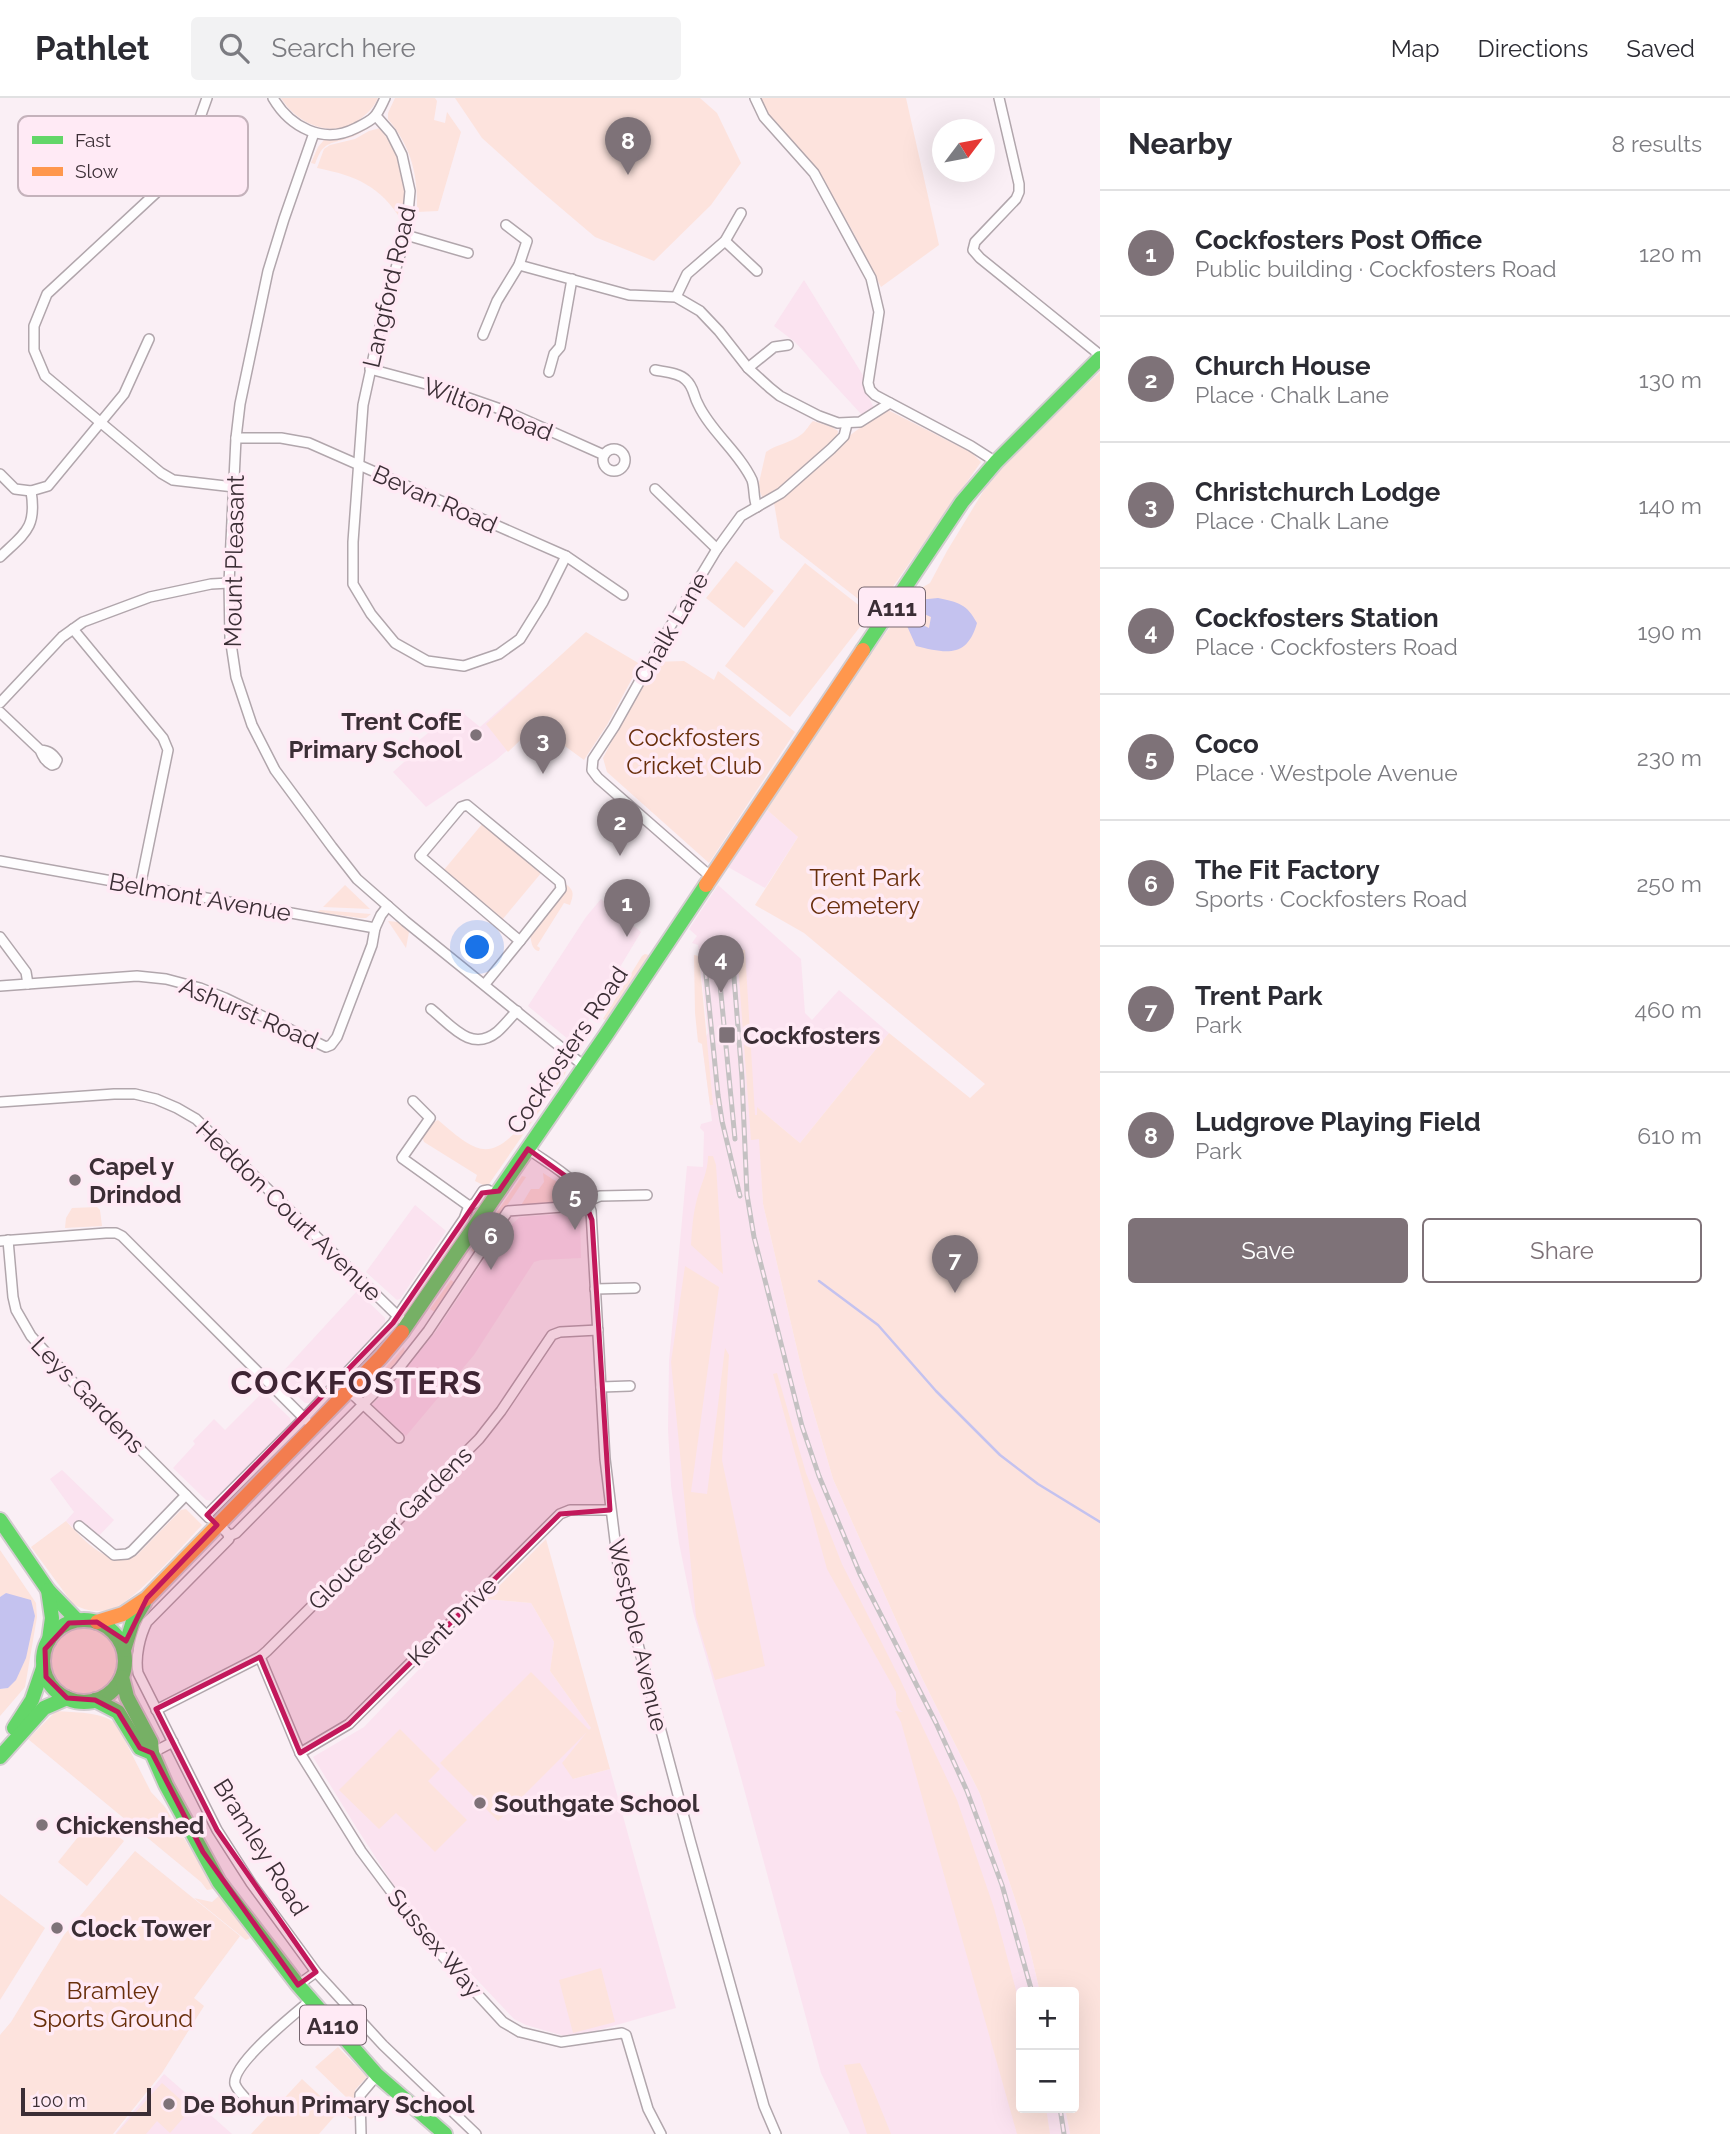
<!DOCTYPE html>
<meta charset="utf-8">
<style>
:root{--surface:#fff;--page:#f2f2f3;--text:#2b2b33;--muted:#7c7c81;--line:#e1e1e2;--accent:#7e7278}
body{margin:0;font-family:Raleway,sans-serif;background:var(--page);color:var(--text)}
.controls{position:absolute;right:21px;bottom:21px;display:grid;overflow:hidden;border-radius:7px;box-shadow:0 7px 28px #0002}
.controls button{width:63px;height:63px;display:grid;place-items:center;padding:0;border:0;border-bottom:2px solid var(--line);background:var(--surface);color:var(--text);font:35px sans-serif}
.compass{position:absolute;left:932px;top:21px;width:63px;height:63px;border-radius:50%;background:var(--surface);box-shadow:0 7px 28px #0002;rotate:58deg}
.scale{position:absolute;left:21px;bottom:18px;width:130px;box-sizing:border-box;padding-left:7px;border:4px solid #3b2e35;border-top:0;font-size:19px;line-height:24px;white-space:nowrap;color:#3b2e35;-webkit-text-stroke:5px #ffeaf5;paint-order:stroke}
.you{position:absolute;left:478px;top:850px;width:24px;height:24px;margin:-18px;border:5px solid #fff;border-radius:50%;background:#1a73e8;box-shadow:0 0 0 10px #1a73e833}
.badge{display:grid;place-items:center;width:46px;height:46px;border-radius:50%;background:var(--accent);color:#fff;font-size:23px;font-weight:700}
.pin{position:absolute;translate:-50% -58px;filter:drop-shadow(0 2px 4px #0008)}
.pin::after{content:'';position:absolute;top:37px;width:24px;height:21px;background:inherit;clip-path:polygon(0 0,100% 0,50% 100%)}
.list{margin:0;padding:0;list-style:none}
h2{display:flex;justify-content:space-between;align-items:center;height:91px;margin:0;padding:0 28px;font-size:30px}
h2 small{font-size:23px;font-weight:400;color:var(--muted)}
.list li{display:grid;grid-template-columns:46px 1fr auto;gap:21px;align-items:center;box-sizing:border-box;height:126px;padding:0 28px;border-top:2px solid var(--line)}
.list b{display:block;font-size:26px;white-space:nowrap}
.list p{margin:0;font-size:23px;white-space:nowrap;color:var(--muted)}
.list em{font-size:23px;font-style:normal;color:var(--muted)}
.actions{display:flex;gap:14px;padding:21px 28px}
.actions a{flex:1;padding:16px 0;border:2px solid var(--accent);border-radius:7px;text-align:center;font-size:24px;color:var(--accent)}
.actions .main{background:var(--accent);color:#fff}
.icon{flex:none;width:38px;height:38px;fill:none;stroke:currentColor;stroke-width:2;stroke-linecap:round;stroke-linejoin:round}
.map{position:relative;flex:none;width:1100px;height:2036px;overflow:hidden}
header{display:flex;align-items:center;gap:42px;box-sizing:border-box;height:98px;padding:0 35px;background:var(--surface);border-bottom:2px solid var(--line)}
header strong{font-size:33px}
nav{display:flex;gap:38px;margin-inline-start:auto;font-size:24px}
.search{width:490px;height:63px;background:var(--page);display:flex;align-items:center;gap:18px;box-sizing:border-box;padding:0 24px;border-radius:7px;color:var(--muted);font-size:26px}
main{display:flex}
aside{flex:1;background:var(--surface)}
.map>svg:first-child{display:block}
.built{fill:#fbe3f0}
.green{fill:#fde3dd}
.water{fill:#c4c2ef}
.lines{fill:none;stroke-linecap:round;stroke-linejoin:round}
.stream{stroke:#c4c2ef;stroke-width:2.5}
.street-casing{stroke:#b1a6ac;stroke-width:12}
.fast-casing{stroke:#d2cccf;stroke-width:18}
.slow-casing{stroke:#d2cccf;stroke-width:18}
.street{stroke:#fefdfe;stroke-width:9}
.fast{stroke:#63d668;stroke-width:14}
.slow{stroke:#ff974d;stroke-width:14}
.rail-casing{stroke:#c4c1c2;stroke-width:5}
.rail{stroke:#ffeaf5;stroke-width:2.5;stroke-dasharray:8;stroke-linecap:butt}
.marked{fill:#c2185b;fill-opacity:0.2;stroke:#c2185b;stroke-width:5;stroke-linejoin:round}
.poi-dot{fill:#7e7278;stroke:#ffeaf5;stroke-width:2.5}
.labels{text-anchor:middle;dominant-baseline:central;stroke-width:7;stroke-linejoin:round;paint-order:stroke}
.shield{fill:#ffeaf5;stroke:#76666f;stroke-width:2}
.shield-label{font-size:23px;font-weight:bold;fill:#3b2e35}
.street-label{font-size:24px;fill:#3b2e35;stroke:#ffeaf5}
.poi-label{font-size:24px;font-weight:bold;fill:#3b2e35;stroke:#ffeaf5;text-anchor:start}
.park-label{font-size:24px;fill:#692f0c;stroke:#ffeaf5}
.district-label{font-size:32px;font-weight:bold;letter-spacing:2px;fill:#3e2433;stroke:#ffeaf5}
.key{fill:#ffeaf5;stroke:#c4b2bb;stroke-width:2}
.key-label{font-size:19px;fill:#3b2e35}
</style>
<header>
<strong>Pathlet</strong>
<div class="search"><svg class="icon" aria-label="search" viewBox="0 0 24 24"><circle cx="10" cy="10" r="6"/><path d="M15 15l6 6"/></svg>Search here</div>
<nav><a>Map</a><a>Directions</a><a>Saved</a></nav>
</header>
<main>
<div class="map">
<svg width="1100" height="2036" viewBox="0 0 1100 2036">
<rect width="100%" height="100%" fill="#faeff5"/>
<!-- built -->
<g class="built">
<path d="M804 182 864 279 865 292 874 310 862 317 795 244 774 228Z"/>
<path d="M548 569 565 584 546 615 534 629 496 662 474 677 426 709 393 674 414 655 420 648 417 644 449 618 463 615 480 629Z"/>
<path d="M766 711 798 739 765 790 728 769Z"/>
<path d="M718 787 801 861 805 915 812 922 839 892 889 935 800 1045 758 1010 763 1106 804 1281 833 1381 922 1580 980 1696 1025 1831 1040 1894H1021V2010H1065L1070 2036H850L821 1975 737 1665 693 1514 679 1445 671 1388 668 1331 669 1263 687 1068 703 1069 704 1034 700 1030 701 1026 712 1023 702 945 708 935 698 847 692 845 697 838 689 831Z"/>
<path d="M601 801 641 834 574 946 528 908 586 819Z"/>
<path d="M415 1107 446 1133 400 1201 397 1202 366 1174Z"/>
<path d="M578 1115 580 1119 581 1160 541 1162 534 1164 474 1257 406 1338 372 1307 400 1278 437 1232 501 1136 520 1119Z"/>
<path d="M357 1193 385 1220V1225L310 1305H305L278 1279Z"/>
<path d="M263 1294 290 1320 291 1325 213 1403 206 1402 173 1370 195 1346 193 1343 214 1321 225 1332Z"/>
<path d="M62 1372 114 1422 91 1446 66 1423 74 1414 50 1381Z"/>
<path d="M486 1501 531 1505 554 1544 550 1573 591 1630 573 1681 610 1671 676 1910 571 1940 526 1927 514 1921 407 1808 356 1729 313 1659 364 1629Z"/>
<path d="M164 1976 232 2036H115Z"/>
</g>
<!-- green -->
<g class="green">
<path d="M281 0H378C375 7 371 12 365 17 338 43 299 29 281 0Z"/>
<path d="M395 0H435L437 3 434 22 445 25 447 14 461 34 438 113 417 114C418 77 412 50 388 21V15Z"/>
<path d="M455 0H700L717 15 741 65 711 107 654 163 595 139 535 88 482 40Z"/>
<path d="M758 0H906L939 147 881 189 852 132 817 73 765 15Z"/>
<path d="M367 27 369 30C360 35 352 40 342 42 324 47 322 48 315 66L311 65 318 49 324 42Z"/>
<path d="M380 30C401 57 411 90 402 123 380 88 357 78 317 70L324 51 330 47 355 41 369 33Z"/>
<path d="M1100 274V2036H1070L1065 2010H1074V1894H1040L1025 1831 980 1696 922 1580 833 1381 804 1281 763 1106 759 1041 751 1042 737 852H745L755 1017H757V1009L800 1045 889 935 970 1000 985 986 804 835 755 807 798 739 766 711 867 561 916 493 930 485 947 453 984 392 1011 359Z"/>
<path d="M886 311 972 355 981 364 875 514 780 440 774 405 853 335Z"/>
<path d="M813 323 832 329 838 333 837 339 779 393 763 401 758 389 766 354C777 346 791 345 802 336 806 333 809 327 813 323Z"/>
<path d="M736 463 774 493 744 530 706 500Z"/>
<path d="M805 465 870 516 790 619 725 568Z"/>
<path d="M586 534 640 566 607 627 584 662 536 627 508 654 486 626Z"/>
<path d="M684 563 714 582 718 573 795 634 709 765 607 674 603 660 652 564Z"/>
<path d="M483 725 542 774 502 822 443 773Z"/>
<path d="M345 787 370 811 323 809Z"/>
<path d="M567 787C575 793 573 798 570 807L564 805 537 848 540 850 539 853C531 852 531 841 530 834L564 788Z"/>
<path d="M320 812 371 816 366 820H360L317 814Z"/>
<path d="M388 823 398 824 409 834 406 850Z"/>
<path d="M645 856 649 857 607 923 603 921 642 858Z"/>
<path d="M694 857 699 858 713 1007H710L702 946 698 944 695 915Z"/>
<path d="M558 963 566 966 568 969 565 976 487 1089 475 1083 477 1077 424 1044 422 1039 430 1026 438 1022C480 1058 491 1065 530 1018 525 997 532 996 546 981 546 971 549 968 558 963Z"/>
<path d="M708 1058H713L716 1067 723 1176 691 1147C692 1131 693 1116 697 1101 701 1086 708 1074 708 1058Z"/>
<path d="M543 1075 570 1092 574 1101 573 1104 567 1106 520 1109 531 1091H539L544 1084Z"/>
<path d="M522 1078 526 1079 498 1121 494 1118Z"/>
<path d="M97 1109 100 1112 102 1128 65 1130 66 1120 72 1110Z"/>
<path d="M491 1121 496 1124 475 1155 471 1152Z"/>
<path d="M685 1168 719 1189 691 1394 707 1396 725 1250 729 1257 722 1362 765 1568 715 1582 696 1519 671 1264Z"/>
<path d="M451 1182 455 1185 435 1214 430 1211Z"/>
<path d="M404 1249 405 1255 368 1297H363L370 1287Z"/>
<path d="M777 1275 806 1375 842 1466 899 1579 957 1702 994 1810 1021 1911V2010H1046L1050 2036H1017L901 1624 895 1613 903 1614C895 1611 896 1602 896 1594L827 1471 773 1276Z"/>
<path d="M300 1328 304 1332 218 1417 215 1414Z"/>
<path d="M186 1411 202 1427C184 1446 136 1502 114 1510 100 1515 86 1514 73 1506L31 1449 66 1423C84 1442 108 1471 137 1457L181 1412Z"/>
<path d="M546 1441 610 1671 573 1681 562 1665 587 1634 498 1723 440 1665 531 1574 589 1632 591 1630 550 1573 554 1544 531 1505 486 1501Z"/>
<path d="M0 1452 36 1505 37 1519 25 1589 0 1618V1591L8 1590 29 1539 35 1518 6 1495 0 1499Z"/>
<circle cx="85" cy="1562" r="34"/>
<path d="M56 1613C77 1615 97 1613 116 1625L151 1694 165 1709 213 1788V1791L207 1792 201 1784 28 1641Z"/>
<path d="M400 1631 440 1671 428 1683 467 1722 435 1754 396 1715 379 1731 339 1692Z"/>
<path d="M94 1719 124 1743 87 1788 58 1764Z"/>
<path d="M135 1753 240 1838 194 1900 204 1908 162 1975 113 2036H0V1937L11 1924 64 1837Z"/>
<path d="M0 1796 45 1830 0 1902Z"/>
<path d="M220 1797 250 1840 246 1842 194 1800 212 1804Z"/>
<path d="M601 1870 615 1924 573 1935 559 1882Z"/>
<path d="M338 1949 367 1979 355 1992V2018L351 2022 340 2012 319 2036H251L302 1981 330 2007 327 2012 332 2009 335 2011 346 1999 315 1969Z"/>
<path d="M860 1965 872 1989 891 2036H867L844 1967Z"/>
<path d="M162 1985 191 2011 170 2035 157 2023 146 2036H116Z"/>
</g>
<!-- water -->
<g class="water">
<path d="M938 500C958 504 967 506 977 525 967 561 945 555 916 548L907 528 919 525 929 530 931 519 917 513 918 502Z"/>
<path d="M6 1495 31 1502 35 1518 26 1560 16 1582 8 1590 0 1591V1499Z"/>
</g>
<g class="lines">
<!-- stream -->
<path class="stream" d="M819 1183 878 1227 936 1293 1000 1357 1038 1386 1100 1424"/>
<!-- street casing -->
<g class="street-casing">
<g id="street">
<path d="M207 0 192 42 158 93 47 196 34 228V252L45 278 161 375 173 382 234 389"/>
<path d="M273 0C290 29 323 47 356 30 362 27 369 24 374 19 379 14 382 6 385 0"/>
<path d="M755 0 764 19 814 75 871 180 879 214 868 285 870 292 875 297 971 348 996 364"/>
<path d="M999 0 1019 86V94L1016 101 975 144 973 152 980 160 1100 257"/>
<path d="M376 18 391 35 402 57 410 93 406 137 385 206 363 307 353 444V486L371 516 395 545 427 563 464 568 499 556 520 541 543 504 566 458"/>
<path d="M314 35 284 121 268 173 240 306 236 340 229 485 230 539 236 579 252 627 275 672 332 749 357 781 405 823 584 968"/>
<path d="M406 137 468 155"/>
<path d="M725 143 757 173"/>
<path d="M519 167 629 197 676 199 700 213 719 233 748 270 770 290 780 298 819 318 838 325 860 324 890 305"/>
<path d="M676 199 687 176 725 143 741 115"/>
<path d="M483 237 497 203 519 167 527 143 506 127"/>
<path d="M748 270 774 249 788 247"/>
<path d="M370 271 437 289 503 312 604 357"/>
<path d="M655 272C665 274 680 275 686 282 694 289 693 297 698 306 711 334 739 354 752 382 755 391 753 400 757 409"/>
<path d="M549 274 554 256 560 249 572 181"/>
<path d="M236 340H281L309 345 566 458 623 497"/>
<circle cx="614" cy="362" r="11"/>
<path d="M0 376 15 391 31 393"/>
<path d="M655 391 717 451"/>
<path d="M0 459C25 435 37 430 31 393L48 388 124 296 149 241"/>
<path d="M73 531 163 640 168 652 140 789"/>
<path d="M0 605 62 539 83 524 150 499 211 486 229 485"/>
<path d="M0 614 40 652C43 659 45 663 52 667L55 666 57 662C52 655 49 653 40 652"/>
<path d="M467 707 560 784 561 791 520 843 420 758 461 709Z"/>
<path d="M0 763 375 830 381 817 388 808"/>
<path d="M711 779 598 680 592 672 593 661 614 629 670 529 717 451 741 418 781 395 831 351 844 338 847 326"/>
<path d="M0 839 26 874 28 886"/>
<path d="M485 886 520 843"/>
<path d="M0 888 137 878 166 881 200 890 225 900 326 949 331 947 337 939 372 847 375 830"/>
<path d="M431 911C451 927 471 955 497 934 504 928 510 920 517 913"/>
<path d="M413 1003 430 1020 402 1060 469 1108"/>
<path d="M0 1004 114 996H135L156 1001 177 1010 196 1021 407 1227"/>
<path d="M528 1051C553 1069 582 1082 591 1113L605 1361 619 1475 690 1742 764 2008 776 2036"/>
<path d="M8 1142 13 1199 16 1212 31 1238 70 1281 209 1420"/>
<path d="M0 1143 106 1135H116L122 1138 306 1322"/>
<path d="M595 1191 635 1190"/>
<path d="M601 1289 630 1288"/>
<path d="M349 1293 399 1340"/>
<path d="M207 1417 304 1320 393 1225 464 1121 469 1108 475 1105 483 1093 488 1092 496 1097"/>
<path d="M218 1425 228 1436 229 1441 147 1524C140 1538 135 1559 138 1575L217 1732 251 1785 316 1874 383 1947 476 2036"/>
<path d="M79 1428 114 1457 127 1456 132 1453 186 1397"/>
<path d="M229 1438 236 1435 399 1270 428 1233 508 1113 576 1108 600 1098 647 1097"/>
<path d="M260 1559 300 1655 361 1753 425 1839 503 1924 520 1934 561 1944 622 1935 626 1937 648 2011 661 2036"/>
<path d="M156 1612 260 1559 267 1553 479 1341 501 1313 552 1237 560 1234 598 1232"/>
<path d="M152 1655 173 1644"/>
<path d="M300 1655 349 1626 560 1416 570 1412H610"/>
<path d="M298 1887 316 1874"/>
<path d="M256 2011C250 2004 238 1995 235 1986 231 1966 296 1915 311 1902"/>
<path d="M361 2036 360 1997 377 1977"/>
</g>
</g>
<!-- fast casing -->
<g class="fast-casing">
<g id="fast">
<path d="M863 552 962 404 996 364 1100 260"/>
<path d="M402 1234 606 937 706 787"/>
<path d="M0 1422 48 1492 77 1522"/>
<path d="M48 1492 52 1520 49 1542"/>
<circle cx="84" cy="1563" r="41"/>
<path d="M124 1552 133 1523 144 1505"/>
<path d="M122 1579 127 1599 151 1644 152 1655 166 1687 219 1784 298 1887 377 1977 445 2036"/>
<path d="M95 1602 118 1614 140 1650 152 1655"/>
<path d="M14 1630 32 1602 43 1570"/>
<path d="M0 1659 44 1610 67 1600"/>
</g>
</g>
<!-- slow casing -->
<g class="slow-casing">
<g id="slow">
<path d="M706 787 863 552"/>
<path d="M97 1524 123 1516 147 1500 381 1259 402 1234"/>
</g>
</g>
<!-- street -->
<use href="#street" class="street"/>
<!-- fast -->
<use href="#fast" class="fast"/>
<!-- slow -->
<use href="#slow" class="slow"/>
<!-- rail casing -->
<g class="rail-casing">
<g id="rail">
<path d="M732 854 742 980 747 1097 754 1139 802 1328 819 1378 860 1476 936 1625 967 1693 1002 1787 1032 1894"/>
<path d="M717 855 735 1041"/>
<path d="M704 857 718 997 722 1023 740 1098"/>
<path d="M1060 2010 1064 2036"/>
</g>
</g>
<!-- rail -->
<use href="#rail" class="rail"/>
</g>
<!-- marked area -->
<path class="marked" d="M528 1051 578 1087 592 1122 610 1412 560 1416 349 1626 300 1655 260 1559 156 1611 217 1732 316 1874 298 1887 203 1754 152 1655 140 1650 118 1614 95 1602 67 1600 46 1579 45 1551 69 1525 97 1524 126 1543 147 1500 217 1427 207 1417 393 1225 482 1095 499 1093Z"/>
<!-- markers -->
<g class="poi-dot">
<circle cx="476" cy="637" r="7"/>
<rect x="718" y="928" width="18" height="18" rx="3.5"/>
<circle cx="75" cy="1082" r="7"/>
<circle cx="480" cy="1705" r="7"/>
<circle cx="42" cy="1727" r="7"/>
<circle cx="57" cy="1830" r="7"/>
<circle cx="169" cy="2006" r="7"/>
</g>
<g class="labels">
<!-- shield labels -->
<g class="shield">
<rect x="859" y="489.5" width="66" height="39" rx="5"/>
<rect x="300" y="1907.5" width="66" height="39" rx="5"/>
</g>
<g class="shield-label">
<text x="892" y="509">A111</text>
<text x="333" y="1927">A110</text>
</g>
<!-- street labels -->
<g class="street-label">
<text transform="translate(389 189) rotate(-77)">Langford Road</text>
<text transform="translate(488 311) rotate(21)">Wilton Road</text>
<text transform="translate(435 401) rotate(24)">Bevan Road</text>
<text transform="translate(234 463) rotate(-89)">Mount Pleasant</text>
<text transform="translate(671 530) rotate(-60)">Chalk Lane</text>
<text transform="translate(200 799) rotate(10)">Belmont Avenue</text>
<text transform="translate(249 915) rotate(23)">Ashurst Road</text>
<text transform="translate(567 952) rotate(-56)">Cockfosters Road</text>
<text transform="translate(289 1113) rotate(44)">Heddon Court Avenue</text>
<text transform="translate(88 1297) rotate(46)">Leys Gardens</text>
<text transform="translate(390 1430) rotate(-45)">Gloucester Gardens</text>
<text transform="translate(452 1523) rotate(-45)">Kent Drive</text>
<text transform="translate(638 1537) rotate(77)">Westpole Avenue</text>
<text transform="translate(261 1749) rotate(58)">Bramley Road</text>
<text transform="translate(435 1845) rotate(50)">Sussex Way</text>
</g>
<!-- poi labels -->
<g class="poi-label">
<text x="462" y="623" text-anchor="end">Trent CofE<tspan x="462" dy="28">Primary School</tspan></text>
<text x="743" y="937">Cockfosters</text>
<text x="89" y="1068">Capel y<tspan x="89" dy="28">Drindod</tspan></text>
<text x="494" y="1705">Southgate School</text>
<text x="56" y="1727">Chickenshed</text>
<text x="71" y="1830">Clock Tower</text>
<text x="183" y="2006">De Bohun Primary School</text>
</g>
<!-- park labels -->
<g class="park-label">
<text x="694" y="639">Cockfosters<tspan x="694" dy="28">Cricket Club</tspan></text>
<text x="865" y="779">Trent Park<tspan x="865" dy="28">Cemetery</tspan></text>
<text x="113" y="1892">Bramley<tspan x="113" dy="28">Sports Ground</tspan></text>
</g>
<!-- district labels -->
<g class="district-label">
<text x="357" y="1284">COCKFOSTERS</text>
</g>
</g>
<!-- legend -->
<rect x="18" y="18" width="230" height="80" rx="10" class="key"/>
<rect x="32" y="38" width="31" height="8" fill="#63d668"/>
<rect x="32" y="69" width="31" height="9" fill="#ff974d"/>
<g class="key-label">
<text x="75" y="49">Fast</text>
<text x="75" y="80">Slow</text>
</g>
</svg>
<div class="controls">
<button>+</button>
<button>−</button>
</div>
<svg class="compass" viewBox="-18 -18 36 36"><path d="M0-13l5 13h-10z" fill="#e53935"/><path d="M0 13l5-13h-10z" fill="#7c7c81"/></svg>
<div class="scale">100 m</div>
<div class="you"></div>
<div class="pin badge" style="left:627px;top:839px">1</div>
<div class="pin badge" style="left:620px;top:758px">2</div>
<div class="pin badge" style="left:543px;top:676px">3</div>
<div class="pin badge" style="left:721px;top:895px">4</div>
<div class="pin badge" style="left:575px;top:1132px">5</div>
<div class="pin badge" style="left:491px;top:1172px">6</div>
<div class="pin badge" style="left:955px;top:1195px">7</div>
<div class="pin badge" style="left:628px;top:77px">8</div>
</div>
<aside>
<h2>Nearby<small>8 results</small></h2>
<ul class="list">
<li><span class="badge">1</span><div><b>Cockfosters Post Office</b><p>Public building · Cockfosters Road</p></div><em>120 m</em></li>
<li><span class="badge">2</span><div><b>Church House</b><p>Place · Chalk Lane</p></div><em>130 m</em></li>
<li><span class="badge">3</span><div><b>Christchurch Lodge</b><p>Place · Chalk Lane</p></div><em>140 m</em></li>
<li><span class="badge">4</span><div><b>Cockfosters Station</b><p>Place · Cockfosters Road</p></div><em>190 m</em></li>
<li><span class="badge">5</span><div><b>Coco</b><p>Place · Westpole Avenue</p></div><em>230 m</em></li>
<li><span class="badge">6</span><div><b>The Fit Factory</b><p>Sports · Cockfosters Road</p></div><em>250 m</em></li>
<li><span class="badge">7</span><div><b>Trent Park</b><p>Park</p></div><em>460 m</em></li>
<li><span class="badge">8</span><div><b>Ludgrove Playing Field</b><p>Park</p></div><em>610 m</em></li>
</ul>
<div class="actions"><a class="main">Save</a><a>Share</a></div>
</aside>
</main>
